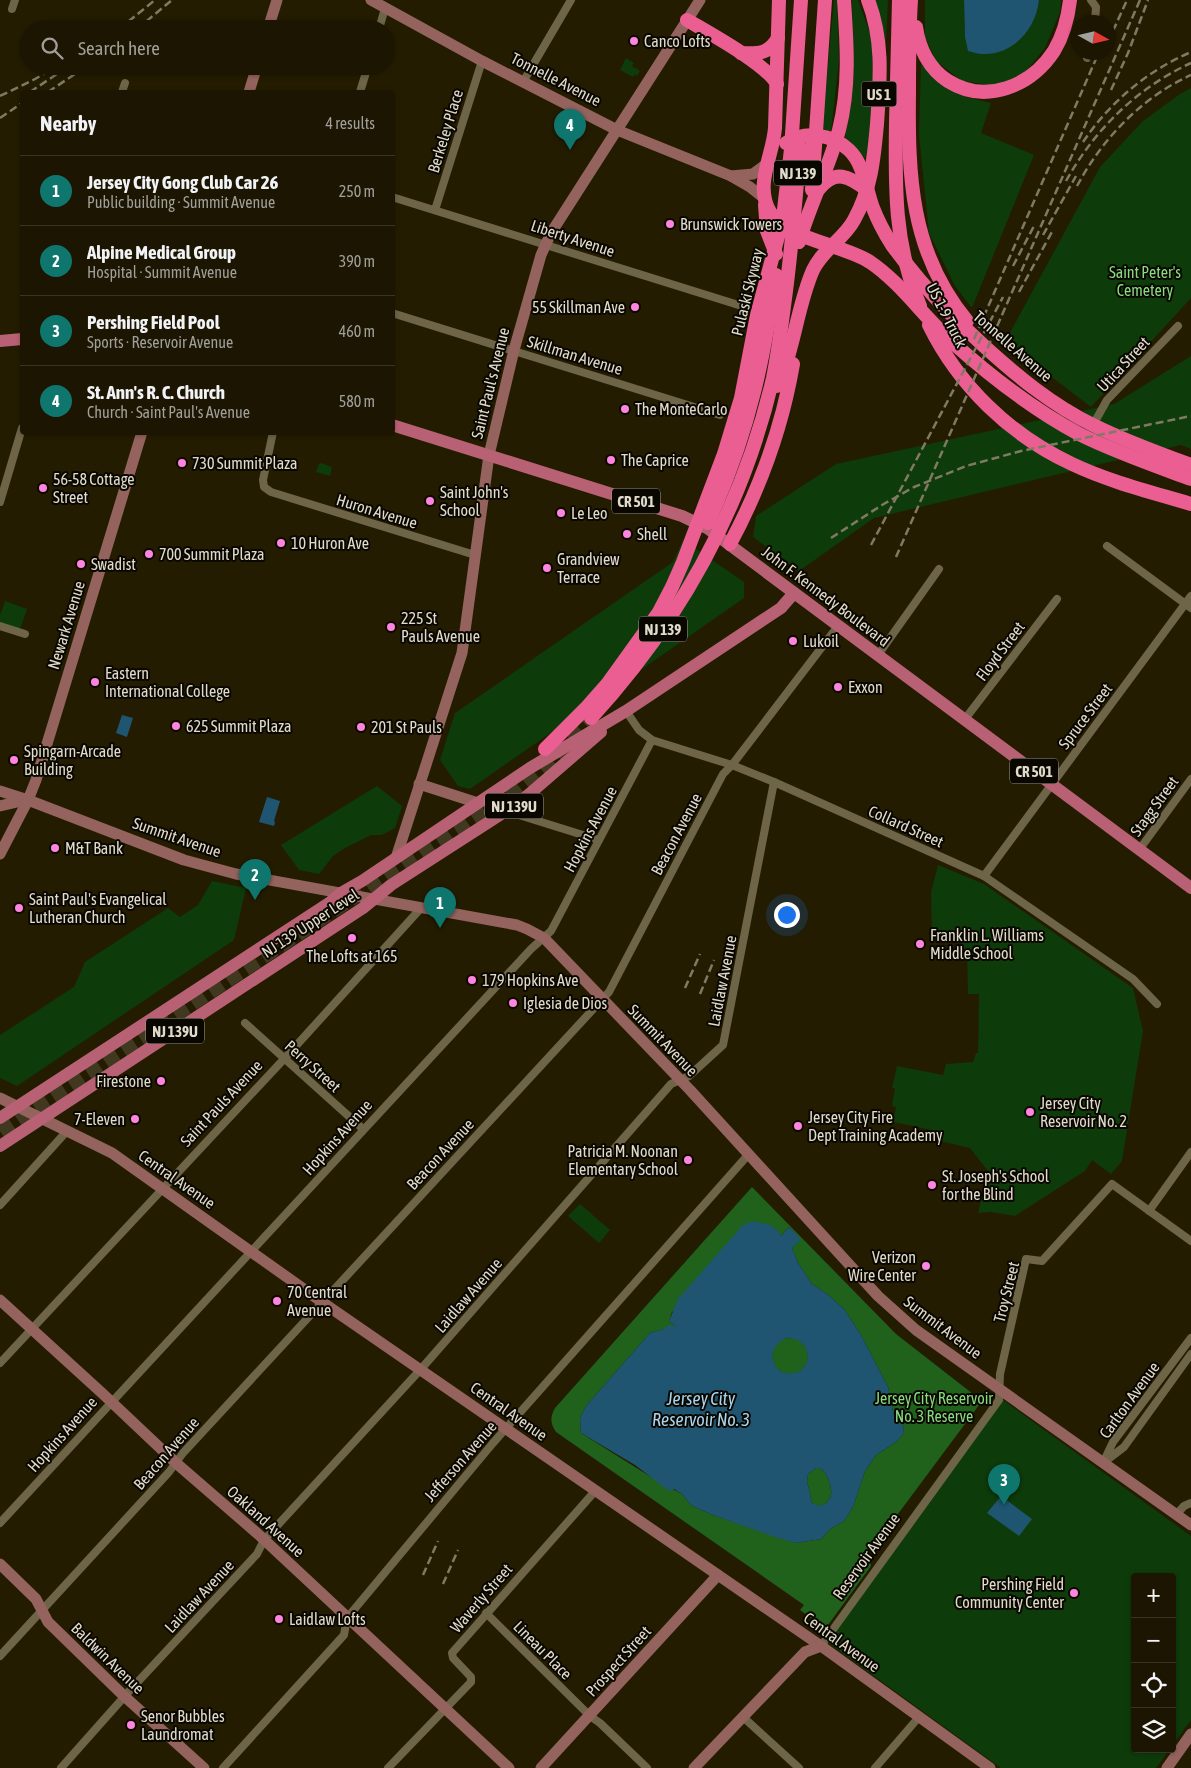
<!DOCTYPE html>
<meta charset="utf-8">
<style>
:root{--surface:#1b1501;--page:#282210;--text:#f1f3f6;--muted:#a09f99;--line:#393423;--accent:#0f766e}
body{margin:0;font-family:"Asap Condensed",sans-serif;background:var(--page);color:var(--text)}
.controls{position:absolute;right:15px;bottom:15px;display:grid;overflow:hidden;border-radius:5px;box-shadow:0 1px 4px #0004}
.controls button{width:45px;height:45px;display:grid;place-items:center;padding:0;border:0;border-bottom:1px solid var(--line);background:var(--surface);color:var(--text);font:25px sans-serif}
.compass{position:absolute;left:1071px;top:15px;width:45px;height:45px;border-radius:50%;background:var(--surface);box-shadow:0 1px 4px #0004;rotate:98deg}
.you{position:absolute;left:786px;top:914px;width:18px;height:18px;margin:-12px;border:4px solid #fff;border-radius:50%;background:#1a73e8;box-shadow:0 0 0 8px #1a73e833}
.badge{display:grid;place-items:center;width:32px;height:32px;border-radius:50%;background:var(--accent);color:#fff;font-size:16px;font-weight:700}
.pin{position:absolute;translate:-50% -41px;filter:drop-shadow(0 1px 2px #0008)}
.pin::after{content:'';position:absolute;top:26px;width:18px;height:15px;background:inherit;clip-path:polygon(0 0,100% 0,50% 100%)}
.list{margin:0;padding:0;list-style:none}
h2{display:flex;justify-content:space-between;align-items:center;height:65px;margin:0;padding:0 20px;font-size:21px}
h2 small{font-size:16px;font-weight:400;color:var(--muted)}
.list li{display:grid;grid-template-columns:32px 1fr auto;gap:15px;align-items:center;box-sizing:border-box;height:70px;padding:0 20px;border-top:1px solid var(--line)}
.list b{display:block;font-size:19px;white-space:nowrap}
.list p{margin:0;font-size:16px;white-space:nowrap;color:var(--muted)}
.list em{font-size:16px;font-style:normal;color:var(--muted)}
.icon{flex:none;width:28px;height:28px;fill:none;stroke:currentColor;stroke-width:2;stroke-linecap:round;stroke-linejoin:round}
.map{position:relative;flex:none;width:1191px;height:1768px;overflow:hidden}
.search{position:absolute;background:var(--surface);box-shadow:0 1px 4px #0004;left:20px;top:20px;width:375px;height:55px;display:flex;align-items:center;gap:12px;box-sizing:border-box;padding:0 18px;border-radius:28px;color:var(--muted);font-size:19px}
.panel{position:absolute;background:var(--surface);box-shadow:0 1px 4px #0004;left:20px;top:90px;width:375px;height:345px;border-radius:5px}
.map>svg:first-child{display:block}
.green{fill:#0d3b0a}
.forest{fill:#20611b;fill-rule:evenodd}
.water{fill:#1f5571;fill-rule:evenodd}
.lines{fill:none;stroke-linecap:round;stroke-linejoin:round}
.highway-tunnel{stroke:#40391f;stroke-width:14;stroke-dasharray:14 7;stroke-linecap:butt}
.street{stroke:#6e6548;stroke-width:8}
.secondary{stroke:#94635e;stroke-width:11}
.primary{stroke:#b96174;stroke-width:12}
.highway{stroke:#eb5e91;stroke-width:14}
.rail{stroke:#807964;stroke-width:2.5;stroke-dasharray:8 4;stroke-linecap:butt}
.poi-dot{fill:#fe85df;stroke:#0a0701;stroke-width:2}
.labels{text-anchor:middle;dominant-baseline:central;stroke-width:4;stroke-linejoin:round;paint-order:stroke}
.shield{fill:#0a0701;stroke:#a09b8e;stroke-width:1}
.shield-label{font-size:15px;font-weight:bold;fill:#e0dbcb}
.poi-label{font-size:16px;fill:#e0dbcb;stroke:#0a0701;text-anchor:start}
.street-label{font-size:16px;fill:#e0dbcb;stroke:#0a0701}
.park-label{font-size:16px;fill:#87dc7f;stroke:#0a0701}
.water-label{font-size:18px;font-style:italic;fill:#a8d5f0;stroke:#0a0701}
</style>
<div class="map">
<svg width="1191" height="1768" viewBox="0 0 1191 1768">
<rect width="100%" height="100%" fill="#241c01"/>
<!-- green -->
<g class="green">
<path d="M834 0H837L839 60 831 131 822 129Z"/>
<path d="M852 0H858L875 47 874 105 866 159 845 139 851 93 853 40Z"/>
<path d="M874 0H888L886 42 875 2Z"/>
<path d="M925 0H964L965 37 1038 7 1039 0H1061L1060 12 1045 48 1023 75 995 86 962 81 936 61 925 37Z"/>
<path d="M626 58 634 63 632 66 640 71 637 76 635 74 633 77 620 70Z"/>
<path d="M921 63 937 81 966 97 991 103 981 133 1034 155 972 308 955 286 929 233 919 135Z"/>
<path d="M1191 88V298L1091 407 1019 352 1006 340 1100 167 1143 121 1180 94Z"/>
<path d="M1191 356V449L1181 445 874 518 799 571 753 537 756 516 836 464 1114 404Z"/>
<path d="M321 463 332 467 330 476 316 472 319 464Z"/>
<path d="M683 540 744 582V598L470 789 458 786 440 760 455 713 673 562Z"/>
<path d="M5 601 27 609 20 629 0 623V615Z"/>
<path d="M377 786 402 806 395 828 382 835H371L343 849 333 856 319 874 299 870 281 845Z"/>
<path d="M938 865 984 884 1133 988 1143 1031 1122 1161 1111 1174 1092 1160 1085 1171 1015 1216 991 1212 978 1213 988 1171 970 1148 931 1139 932 1130 893 1122 896 1107 892 1106 895 1088H892L897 1066 943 1075 946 1064 973 1062 976 1053H978L979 994H968L967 952H962L961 938H951V940H946V938H932L931 892Z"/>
<path d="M212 881 246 888 234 940 17 1086 0 1078V1035L74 987 85 962 168 908 180 917 198 905Z"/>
<path d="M580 1204 610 1230 599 1243 568 1216Z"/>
<path d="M1003 1400 1191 1536V1720L1172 1746V1577H1135V1749H1170L1156 1768H1001L827 1642Z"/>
</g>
<!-- forest -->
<g class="forest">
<path d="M752 1187 896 1334 982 1401 869 1553 871 1566 828 1625 822 1626 800 1610 804 1605 556 1432C550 1423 550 1417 555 1408ZM789 1227 800 1239 792 1248 798 1263 812 1284 827 1294 844 1309 861 1335 888 1387 894 1416 903 1425 904 1433 896 1442 876 1455 865 1471 853 1507 844 1521 830 1529 821 1539 796 1543 713 1515 692 1506 682 1494 651 1477 581 1433 580 1418 586 1406 650 1333 676 1326 669 1321 672 1312 779 1234 781 1236Z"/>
<circle cx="790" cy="1356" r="18"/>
<path d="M816 1468H820C828 1473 835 1492 829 1500 826 1504 822 1505 819 1507L812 1503 807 1481 808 1474Z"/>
</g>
<!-- water -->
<g class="water">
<path d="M964 0H1039C1036 29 1013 55 983 54 978 54 973 52 968 51L965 37Z"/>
<path d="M122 715 133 718 127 737 116 733Z"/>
<path d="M267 797 280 801 274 821 275 822 274 826 259 822Z"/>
<path d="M750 1222C762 1222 776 1224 781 1236L789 1227 801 1239 792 1248 798 1263 812 1284 827 1294 844 1309 861 1335 888 1387 894 1416 903 1425 904 1433 896 1442 876 1455 865 1471 853 1507 844 1521 830 1529 821 1539 796 1543 775 1537 713 1515 692 1506 682 1494 674 1489 669 1491 635 1465 581 1433 580 1418 586 1406 650 1333 664 1329 668 1325 676 1326 669 1321 678 1299 743 1225ZM787 1338C816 1338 813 1377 787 1373 783 1373 777 1370 775 1365 768 1354 776 1342 787 1338ZM816 1468H820C828 1473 835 1492 829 1500 826 1504 822 1505 819 1506L812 1503 807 1481 808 1474Z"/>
<path d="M1001 1496 1032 1519 1019 1536 987 1513Z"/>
</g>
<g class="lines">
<!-- highway-tunnel -->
<path class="highway-tunnel" d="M0 1131 506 797 549 762 591 718"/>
<!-- street -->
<g class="street">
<path d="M1091 0 1096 7 1095 22"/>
<path d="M12 9 15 0"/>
<path d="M379 29 385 8"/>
<path d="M1087 58 1088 52"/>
<path d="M523 82 571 0"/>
<path d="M122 92 125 83"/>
<path d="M360 92 368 66"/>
<path d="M392 197 745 307"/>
<path d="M435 210 482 61"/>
<path d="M392 313 720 415"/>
<path d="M1093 425 1107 400 1178 326"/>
<path d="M273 432 263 480 264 487 271 492 475 555"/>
<path d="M0 502 22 428"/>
<path d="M1107 546 1191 608"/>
<path d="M0 626 25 634"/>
<path d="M878 655 939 569"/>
<path d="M626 711 639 730 652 740 732 765 774 782 984 876 1133 979 1157 1004"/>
<path d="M965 719 1057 599"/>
<path d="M506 811 599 840"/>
<path d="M1139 850 1191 779"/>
<path d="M984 876 1191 596"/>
<path d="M245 1023 363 1129"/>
<path d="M0 1205 67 1131"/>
<path d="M1149 1211 1191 1152"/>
<path d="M1191 1338 1113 1442 1103 1463 1124 1447 1191 1354"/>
<path d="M0 1363 284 1059 422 907"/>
<path d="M1176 1515 1184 1506 1191 1503"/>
<path d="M0 1523 531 949 551 931 652 740"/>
<path d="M486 1613 590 1716 600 1723 647 1768"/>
<path d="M821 1646 999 1400 1000 1374 1026 1259 1042 1261 1112 1184 1191 1241"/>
<path d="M0 1656 169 1472 183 1453 609 992 723 774 732 765 838 626"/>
<path d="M743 1717 799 1768"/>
<path d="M61 1768 132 1688 257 1554 264 1540 421 1369 671 1084 689 1076 723 1045 774 782"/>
<path d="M223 1768 344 1635 347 1618 493 1443 748 1155"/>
<path d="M388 1768 471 1682V1677L453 1658 452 1653 596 1490"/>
<path d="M875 1768 919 1717"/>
</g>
<!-- secondary -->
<g class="secondary">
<path d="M371 0 482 61 617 130 731 176 750 187 765 199"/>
<path d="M268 29 277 0"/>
<path d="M249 92 257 66"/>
<path d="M731 176 753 174 768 163"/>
<path d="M419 784 478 803"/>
<path d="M0 791 28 800 184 860 236 874 517 925 527 929 544 938 690 1090 878 1296 916 1330 1191 1525"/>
<path d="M0 806 26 800"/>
<path d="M0 854 28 800 36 780 142 432"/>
<path d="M396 858 462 653 489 455 514 350 541 255 551 233 700 0"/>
<path d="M0 1098 112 1153 322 1302 821 1646 990 1768"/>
<path d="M0 1300 103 1394 176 1463 258 1534 509 1768"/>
<path d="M0 1564 36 1599 48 1622 124 1696 204 1768"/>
<path d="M541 1768 718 1575"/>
<path d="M694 1768 805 1652 821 1646"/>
<path d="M1167 1768 1191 1734"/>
</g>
<!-- primary -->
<g class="primary">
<path d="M0 341 22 339"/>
<path d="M392 425 682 516 707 528 1191 888"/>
<path d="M0 1118 329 903 341 893 362 881 530 768 626 711 781 608 794 593"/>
<path d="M0 1146 363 908 391 885 506 811 527 796 601 732"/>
</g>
<!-- highway -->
<g class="highway">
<path d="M779 0 775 128C773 156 754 185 770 212 787 240 842 244 870 262 901 283 923 316 951 341 990 376 1032 409 1079 434 1115 452 1153 465 1191 479"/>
<path d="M899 0C898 41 897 81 896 122 895 187 894 245 920 306"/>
<path d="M911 0C909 30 909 61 909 91 908 176 910 252 967 321"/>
<path d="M687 20C709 33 766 64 777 84"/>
<path d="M916 27C919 48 929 69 948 81 986 105 1031 86 1054 51 1063 36 1068 18 1070 0"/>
<path d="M741 53C758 54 769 54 778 38"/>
<path d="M786 143C805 130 832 134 849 150 864 164 866 189 873 208 878 221 885 234 892 245 919 282 950 315 984 346 1017 376 1052 405 1093 425 1125 441 1158 453 1191 465"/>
<path d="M800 174 808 159 815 135"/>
<path d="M819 189C835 169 849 176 867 190"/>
<path d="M812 190 825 0"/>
<path d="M765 205 767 231 776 254"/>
<path d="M799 242C810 204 829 168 839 130 850 87 847 44 844 0"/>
<path d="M929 325C959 386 1010 435 1072 464 1110 482 1151 492 1191 504"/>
<path d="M777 386C795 348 797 306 813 270 823 249 844 239 854 220 871 190 874 158 877 124 880 81 884 41 868 0"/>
<path d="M708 523C727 481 743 437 754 392 764 354 770 314 776 275"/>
<path d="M730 544C761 486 782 428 793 364"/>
<path d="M591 718C680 621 743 507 773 378 779 349 782 320 786 291 792 244 796 196 800 148"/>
<path d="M545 749 586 708 608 683 659 612 672 587 683 562 724 454 741 398 757 315 783 218 791 149 801 0"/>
</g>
<!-- rail -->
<g class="rail">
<path d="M119 29 155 0"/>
<path d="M137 29 172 0"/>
<path d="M1108 42 1127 0"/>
<path d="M1111 90 1128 53 1148 0"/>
<path d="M30 92 69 66"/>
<path d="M48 92 87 66"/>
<path d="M0 96 35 79 58 66"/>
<path d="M0 118 22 103"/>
<path d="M1083 142C1110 102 1147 71 1191 52"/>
<path d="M1066 181C1095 129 1137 88 1191 63"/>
<path d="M1077 186C1102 139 1142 97 1191 75"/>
<path d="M1043 235 1076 176"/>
<path d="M1013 266 1034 226"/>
<path d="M1019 292 1053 230"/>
<path d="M974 339 1099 52"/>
<path d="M831 538 882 505 914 487 966 466 1021 451 1191 416"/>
<path d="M871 545 1003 297"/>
<path d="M896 557 1140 0"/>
<path d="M685 988 700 954"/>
<path d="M700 994 714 960"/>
<path d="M423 1575 438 1541"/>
<path d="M443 1584 458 1550"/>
</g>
</g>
<!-- markers -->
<g class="poi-dot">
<circle cx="634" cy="41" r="5"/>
<circle cx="670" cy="224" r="5"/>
<circle cx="635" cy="307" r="5"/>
<circle cx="625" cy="409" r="5"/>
<circle cx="611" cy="460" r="5"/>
<circle cx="182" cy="463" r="5"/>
<circle cx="43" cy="488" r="5"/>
<circle cx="430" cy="501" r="5"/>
<circle cx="561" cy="513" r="5"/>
<circle cx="627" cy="534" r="5"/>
<circle cx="281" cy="543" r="5"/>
<circle cx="149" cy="554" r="5"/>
<circle cx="81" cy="564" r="5"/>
<circle cx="547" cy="568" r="5"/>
<circle cx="391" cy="627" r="5"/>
<circle cx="793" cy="641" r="5"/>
<circle cx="95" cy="682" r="5"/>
<circle cx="838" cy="687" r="5"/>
<circle cx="176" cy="726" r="5"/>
<circle cx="361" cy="727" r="5"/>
<circle cx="14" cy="760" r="5"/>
<circle cx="55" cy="848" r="5"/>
<circle cx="19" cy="908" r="5"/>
<circle cx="352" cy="938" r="5"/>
<circle cx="920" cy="944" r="5"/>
<circle cx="472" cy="980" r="5"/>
<circle cx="513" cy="1003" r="5"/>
<circle cx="161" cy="1081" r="5"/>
<circle cx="1030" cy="1112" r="5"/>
<circle cx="135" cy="1119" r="5"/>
<circle cx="798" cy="1126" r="5"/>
<circle cx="688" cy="1160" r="5"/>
<circle cx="932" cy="1185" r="5"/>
<circle cx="926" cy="1266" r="5"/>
<circle cx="277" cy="1301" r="5"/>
<circle cx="1074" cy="1593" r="5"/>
<circle cx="279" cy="1619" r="5"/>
<circle cx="131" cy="1725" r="5"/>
</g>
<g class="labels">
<!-- shield labels -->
<g class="shield">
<rect x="861.5" y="81.5" width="35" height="25" rx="4"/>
<rect x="774" y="160.5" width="48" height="25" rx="4"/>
<rect x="612" y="488.5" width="48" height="25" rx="4"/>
<rect x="639" y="616.5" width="48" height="25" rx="4"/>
<rect x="1010" y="758.5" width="48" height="25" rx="4"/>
<rect x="485" y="793.5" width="58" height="25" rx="4"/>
<rect x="146" y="1018.5" width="58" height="25" rx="4"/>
</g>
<g class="shield-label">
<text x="879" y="94">US 1</text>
<text x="798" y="173">NJ 139</text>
<text x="636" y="501">CR 501</text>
<text x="663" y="629">NJ 139</text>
<text x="1034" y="771">CR 501</text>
<text x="514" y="806">NJ 139U</text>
<text x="175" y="1031">NJ 139U</text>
</g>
<!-- poi labels -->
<g class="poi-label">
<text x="644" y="41">Canco Lofts</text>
<text x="680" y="224">Brunswick Towers</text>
<text x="625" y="307" text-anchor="end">55 Skillman Ave</text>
<text x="635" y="409">The MonteCarlo</text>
<text x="621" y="460">The Caprice</text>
<text x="192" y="463">730 Summit Plaza</text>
<text x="53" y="479">56-58 Cottage<tspan x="53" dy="18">Street</tspan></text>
<text x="440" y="492">Saint John's<tspan x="440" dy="18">School</tspan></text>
<text x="571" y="513">Le Leo</text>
<text x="637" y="534">Shell</text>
<text x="291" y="543">10 Huron Ave</text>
<text x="159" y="554">700 Summit Plaza</text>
<text x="557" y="559">Grandview<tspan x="557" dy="18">Terrace</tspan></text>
<text x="91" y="564">Swadist</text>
<text x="401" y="618">225 St<tspan x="401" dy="18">Pauls Avenue</tspan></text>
<text x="803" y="641">Lukoil</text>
<text x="105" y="673">Eastern<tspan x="105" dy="18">International College</tspan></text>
<text x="848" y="687">Exxon</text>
<text x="186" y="726">625 Summit Plaza</text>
<text x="371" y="727">201 St Pauls</text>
<text x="24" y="751">Spingarn-Arcade<tspan x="24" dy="18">Building</tspan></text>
<text x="65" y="848">M&amp;T Bank</text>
<text x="29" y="899">Saint Paul's Evangelical<tspan x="29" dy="18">Lutheran Church</tspan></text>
<text x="930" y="935">Franklin L. Williams<tspan x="930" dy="18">Middle School</tspan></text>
<text x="352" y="956" text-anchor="middle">The Lofts at 165</text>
<text x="482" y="980">179 Hopkins Ave</text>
<text x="523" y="1003">Iglesia de Dios</text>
<text x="151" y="1081" text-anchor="end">Firestone</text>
<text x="1040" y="1103">Jersey City<tspan x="1040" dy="18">Reservoir No. 2</tspan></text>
<text x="808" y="1117">Jersey City Fire<tspan x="808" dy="18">Dept Training Academy</tspan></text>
<text x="125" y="1119" text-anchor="end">7-Eleven</text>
<text x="678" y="1151" text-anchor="end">Patricia M. Noonan<tspan x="678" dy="18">Elementary School</tspan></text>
<text x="942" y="1176">St. Joseph's School<tspan x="942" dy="18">for the Blind</tspan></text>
<text x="916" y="1257" text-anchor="end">Verizon<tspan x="916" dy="18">Wire Center</tspan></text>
<text x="287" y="1292">70 Central<tspan x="287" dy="18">Avenue</tspan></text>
<text x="1064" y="1584" text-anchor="end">Pershing Field<tspan x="1064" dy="18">Community Center</tspan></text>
<text x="289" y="1619">Laidlaw Lofts</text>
<text x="141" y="1716">Senor Bubbles<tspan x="141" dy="18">Laundromat</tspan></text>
</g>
<!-- street labels -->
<g class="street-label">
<text transform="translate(556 79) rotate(27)">Tonnelle Avenue</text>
<text transform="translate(445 131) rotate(-73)">Berkeley Place</text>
<text transform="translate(573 238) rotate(18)">Liberty Avenue</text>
<text transform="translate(747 292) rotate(-76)">Pulaski Skyway</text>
<text transform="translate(947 315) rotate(63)">US 1-9 Truck</text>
<text transform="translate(1013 346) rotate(41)">Tonnelle Avenue</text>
<text transform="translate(575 355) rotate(17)">Skillman Avenue</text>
<text transform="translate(1123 364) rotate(-47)">Utica Street</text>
<text transform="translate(490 383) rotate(-76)">Saint Paul's Avenue</text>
<text transform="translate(377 511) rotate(17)">Huron Avenue</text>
<text transform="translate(826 596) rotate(37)">John F. Kennedy Boulevard</text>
<text transform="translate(66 625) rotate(-73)">Newark Avenue</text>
<text transform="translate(1000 651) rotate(-53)">Floyd Street</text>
<text transform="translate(1085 716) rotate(-53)">Spruce Street</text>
<text transform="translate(1154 806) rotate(-54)">Stagg Street</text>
<text transform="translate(906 826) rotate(24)">Collard Street</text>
<text transform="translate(590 829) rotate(-62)">Hopkins Avenue</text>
<text transform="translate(676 834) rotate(-62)">Beacon Avenue</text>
<text transform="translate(177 837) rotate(19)">Summit Avenue</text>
<text transform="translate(310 923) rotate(-33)">NJ 139 Upper Level</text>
<text transform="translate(722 981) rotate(-79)">Laidlaw Avenue</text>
<text transform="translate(663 1040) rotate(46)">Summit Avenue</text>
<text transform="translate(313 1066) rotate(42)">Perry Street</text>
<text transform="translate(221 1103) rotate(-47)">Saint Pauls Avenue</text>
<text transform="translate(337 1137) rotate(-48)">Hopkins Avenue</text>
<text transform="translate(440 1154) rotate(-47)">Beacon Avenue</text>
<text transform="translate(177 1179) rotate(35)">Central Avenue</text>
<text transform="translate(1006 1292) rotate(-76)">Troy Street</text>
<text transform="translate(468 1295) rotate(-49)">Laidlaw Avenue</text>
<text transform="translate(943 1327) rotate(37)">Summit Avenue</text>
<text transform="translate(1129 1400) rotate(-54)">Carlton Avenue</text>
<text transform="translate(509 1411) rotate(35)">Central Avenue</text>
<text transform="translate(62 1434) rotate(-48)">Hopkins Avenue</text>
<text transform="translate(166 1453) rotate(-49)">Beacon Avenue</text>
<text transform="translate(460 1461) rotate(-49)">Jefferson Avenue</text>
<text transform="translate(266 1521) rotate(42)">Oakland Avenue</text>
<text transform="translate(866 1556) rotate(-54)">Reservoir Avenue</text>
<text transform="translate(199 1596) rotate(-47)">Laidlaw Avenue</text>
<text transform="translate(481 1598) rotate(-49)">Waverly Street</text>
<text transform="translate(842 1642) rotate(36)">Central Avenue</text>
<text transform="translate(543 1650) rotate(45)">Lineau Place</text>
<text transform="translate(108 1658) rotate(44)">Baldwin Avenue</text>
<text transform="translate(618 1661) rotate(-48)">Prospect Street</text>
</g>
<!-- park labels -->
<g class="park-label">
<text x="1145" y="272">Saint Peter's<tspan x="1145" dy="18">Cemetery</tspan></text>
<text x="934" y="1398">Jersey City Reservoir<tspan x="934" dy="18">No. 3 Reserve</tspan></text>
</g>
<!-- water labels -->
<g class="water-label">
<text x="701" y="1398">Jersey City<tspan x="701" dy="21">Reservoir No. 3</tspan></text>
</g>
</g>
</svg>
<div class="controls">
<button>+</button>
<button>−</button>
<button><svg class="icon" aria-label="locate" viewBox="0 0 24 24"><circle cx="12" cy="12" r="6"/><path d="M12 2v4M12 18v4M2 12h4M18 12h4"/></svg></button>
<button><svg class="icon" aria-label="layers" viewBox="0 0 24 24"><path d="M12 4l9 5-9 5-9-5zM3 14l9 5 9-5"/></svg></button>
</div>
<svg class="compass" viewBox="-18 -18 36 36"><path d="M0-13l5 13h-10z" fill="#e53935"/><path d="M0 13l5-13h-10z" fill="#a09f99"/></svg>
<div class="you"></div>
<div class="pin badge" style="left:440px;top:928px">1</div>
<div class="pin badge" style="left:255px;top:900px">2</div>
<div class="pin badge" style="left:1004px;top:1505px">3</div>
<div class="pin badge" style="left:570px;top:150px">4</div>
<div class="search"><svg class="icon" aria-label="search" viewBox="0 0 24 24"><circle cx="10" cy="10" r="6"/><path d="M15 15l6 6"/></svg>Search here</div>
<section class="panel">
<h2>Nearby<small>4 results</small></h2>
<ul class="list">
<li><span class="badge">1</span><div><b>Jersey City Gong Club Car 26</b><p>Public building · Summit Avenue</p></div><em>250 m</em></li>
<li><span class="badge">2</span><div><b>Alpine Medical Group</b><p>Hospital · Summit Avenue</p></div><em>390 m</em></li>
<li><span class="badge">3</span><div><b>Pershing Field Pool</b><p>Sports · Reservoir Avenue</p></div><em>460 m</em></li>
<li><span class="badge">4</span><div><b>St. Ann's R. C. Church</b><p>Church · Saint Paul's Avenue</p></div><em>580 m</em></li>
</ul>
</section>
</div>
